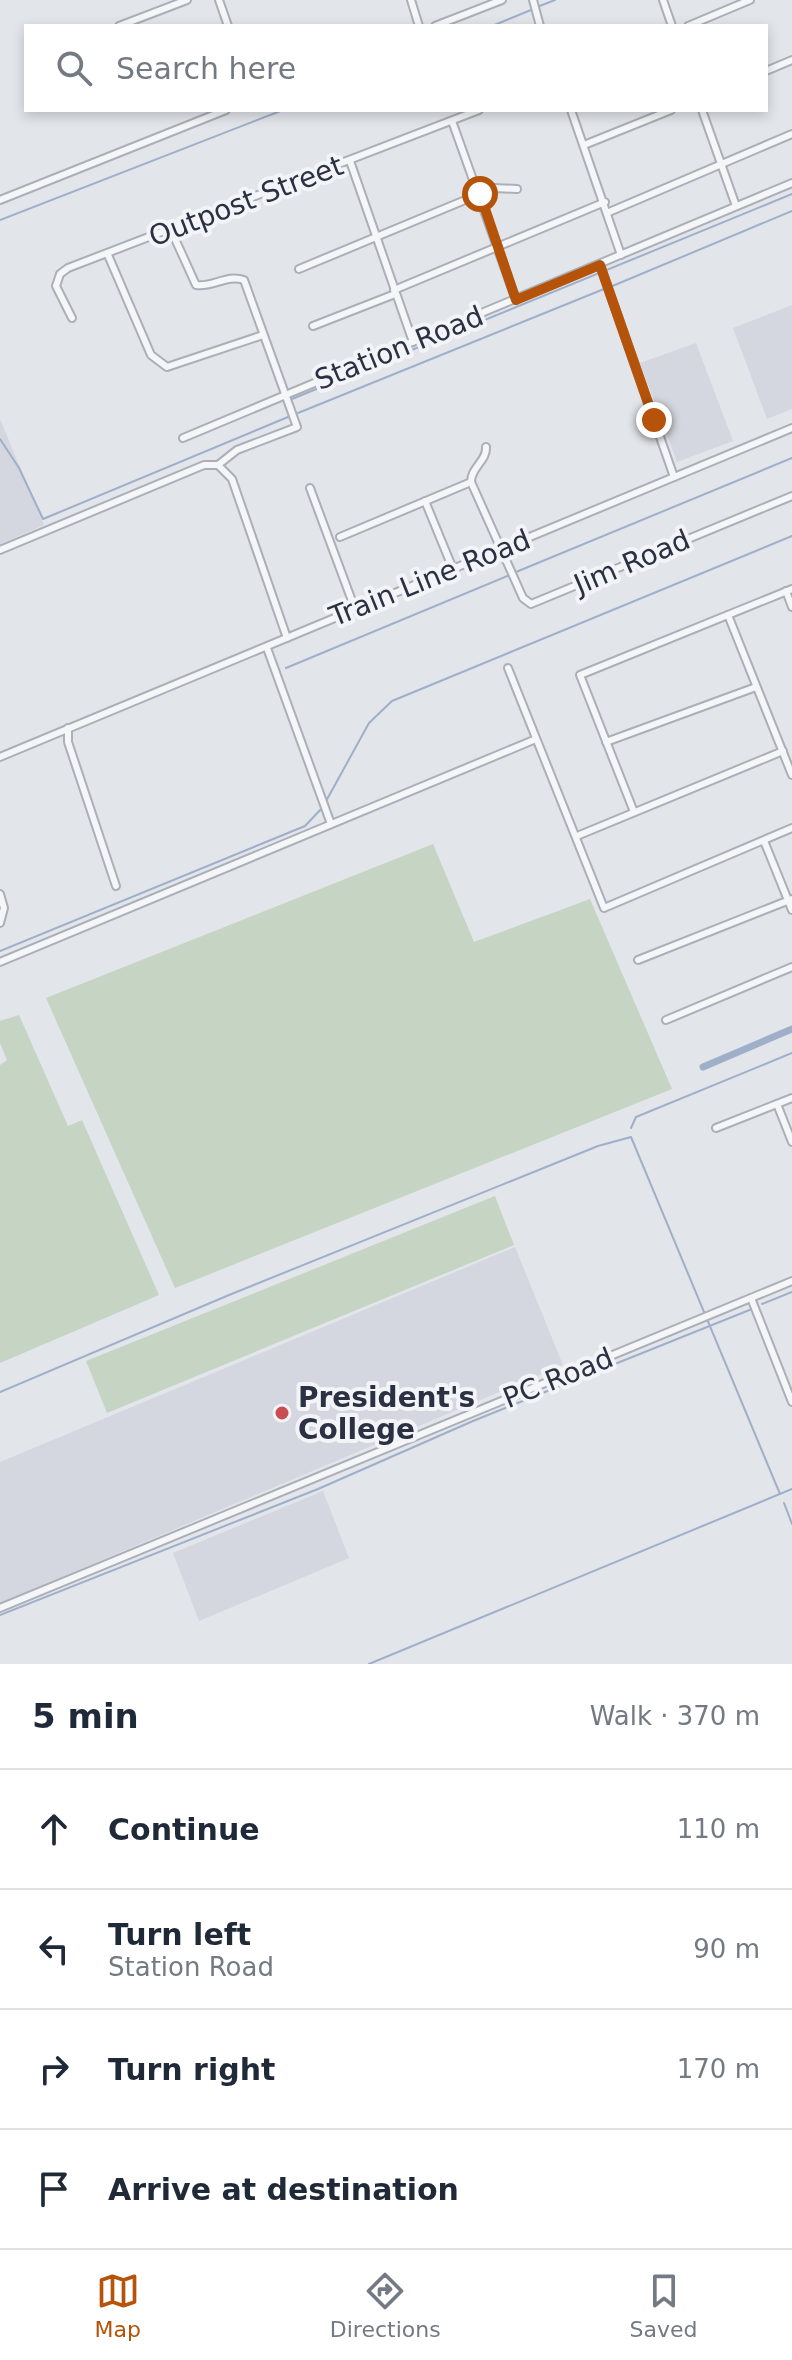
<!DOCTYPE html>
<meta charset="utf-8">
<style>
:root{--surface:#fff;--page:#f6f6f7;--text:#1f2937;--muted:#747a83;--line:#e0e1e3;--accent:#b45309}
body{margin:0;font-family:"DejaVu Sans",sans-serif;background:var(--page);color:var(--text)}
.stop{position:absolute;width:24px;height:24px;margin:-18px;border:6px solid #b45309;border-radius:50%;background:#fff}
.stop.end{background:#b45309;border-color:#fff;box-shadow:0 2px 8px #0008}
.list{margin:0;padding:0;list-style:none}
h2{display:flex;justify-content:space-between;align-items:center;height:104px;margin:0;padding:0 32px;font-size:34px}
h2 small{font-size:26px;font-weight:400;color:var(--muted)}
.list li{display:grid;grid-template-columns:52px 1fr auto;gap:24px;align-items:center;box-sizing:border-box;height:120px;padding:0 32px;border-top:2px solid var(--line)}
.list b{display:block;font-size:30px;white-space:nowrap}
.list p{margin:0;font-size:26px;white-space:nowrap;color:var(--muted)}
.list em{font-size:26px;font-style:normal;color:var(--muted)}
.icon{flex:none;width:44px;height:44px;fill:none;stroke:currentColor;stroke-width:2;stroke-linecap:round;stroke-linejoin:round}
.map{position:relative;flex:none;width:792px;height:1664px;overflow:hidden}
.search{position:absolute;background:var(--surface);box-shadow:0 4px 12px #0003;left:24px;right:24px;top:24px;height:88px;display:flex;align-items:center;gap:20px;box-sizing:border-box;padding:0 28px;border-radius:0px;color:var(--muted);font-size:30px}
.sheet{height:584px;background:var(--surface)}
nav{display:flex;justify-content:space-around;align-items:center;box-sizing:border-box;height:112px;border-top:2px solid var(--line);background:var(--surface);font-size:22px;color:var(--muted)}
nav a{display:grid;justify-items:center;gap:4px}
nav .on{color:var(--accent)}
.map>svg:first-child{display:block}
.built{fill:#d4d7df}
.green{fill:#c6d4c4}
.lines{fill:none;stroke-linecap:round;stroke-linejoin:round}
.stream{stroke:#9fafc9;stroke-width:2}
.canal{stroke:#9fafc9;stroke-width:7}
.minor-casing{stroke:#abafb8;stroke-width:10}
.minor{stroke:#f5f6f8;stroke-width:6}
.route{stroke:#b45309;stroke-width:10}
.poi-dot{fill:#ca4d52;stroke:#f2f4f7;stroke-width:3}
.labels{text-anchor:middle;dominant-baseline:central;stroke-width:8;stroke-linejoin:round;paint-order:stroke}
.street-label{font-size:28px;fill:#2b3142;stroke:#f2f4f7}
.poi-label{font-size:28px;font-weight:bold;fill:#2b3142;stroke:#f2f4f7;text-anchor:start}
</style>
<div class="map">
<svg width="792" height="1664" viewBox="0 0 792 1664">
<rect width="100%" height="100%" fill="#e2e5ea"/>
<!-- built -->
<g class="built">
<path d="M792 305V409L767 419 733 328Z"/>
<path d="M696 343 733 441 677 462 640 363Z"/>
<path d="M0 419 44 525 0 544Z"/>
<path d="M515 1247 563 1365 0 1603V1462Z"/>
<path d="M323 1491 349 1558 199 1621 173 1553Z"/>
</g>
<!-- green -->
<g class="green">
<path d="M433 844 474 942 590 899 672 1089 175 1288 46 998Z"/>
<path d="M19 1015 68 1126 82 1120 159 1295 0 1363V1065L7 1060 0 1043V1021Z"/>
<path d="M495 1196 514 1245 107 1413 86 1361Z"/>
</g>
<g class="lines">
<!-- stream -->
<g class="stream">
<path d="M537 7 555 0"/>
<path d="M492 26 531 10"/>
<path d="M0 220 283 110"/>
<path d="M610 287 792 211"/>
<path d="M292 399 792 194"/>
<path d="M298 413 604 289"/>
<path d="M0 439 19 468 43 519 288 417"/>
<path d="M516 572 792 458"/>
<path d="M286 668 510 575"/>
<path d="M325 803 369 723 392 701 792 536"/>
<path d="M0 951 305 826 322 808"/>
<path d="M631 1128 636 1117 792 1053"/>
<path d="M762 1304 792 1292"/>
<path d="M0 1392 229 1295 598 1146 631 1137 780 1494"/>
<path d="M784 1503 792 1524"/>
<path d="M0 1615 318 1489 473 1421 752 1309"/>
<path d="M369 1664 792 1489"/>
</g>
<!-- canal -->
<path class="canal" d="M703 1067 792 1029"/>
<!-- minor casing -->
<g class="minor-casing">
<g id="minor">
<path d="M219 0 228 26"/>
<path d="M411 0 419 26"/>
<path d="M533 0 540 26"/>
<path d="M663 0 672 26"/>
<path d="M119 26 187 0"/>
<path d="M435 26 502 0"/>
<path d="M688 26 750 0"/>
<path d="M766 71 792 60"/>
<path d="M571 110 621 255"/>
<path d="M702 110 736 206"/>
<path d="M452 121 516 300"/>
<path d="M584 145 671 110"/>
<path d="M350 161 413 342"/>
<path d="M0 200 226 110"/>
<path d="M609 212 792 134"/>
<path d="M171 230 196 285C213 288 226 274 244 280L297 427 237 450 218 465"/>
<path d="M108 255 151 355 167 367 263 335"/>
<path d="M600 265 674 477"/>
<path d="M299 269 494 188 517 189"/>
<path d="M394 290 605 202"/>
<path d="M72 318 56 286 60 274 68 268 479 110"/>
<path d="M313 326 395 294"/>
<path d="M183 438 792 183"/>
<path d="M471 482 523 598 531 604 792 496"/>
<path d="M310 488 355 609"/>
<path d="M425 501 453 569"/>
<path d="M340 537 471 482C471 467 487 461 486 447"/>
<path d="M0 550 204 465H218L232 479 287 638"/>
<path d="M786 591 792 607"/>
<path d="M728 615 792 775"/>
<path d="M267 648 331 824"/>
<path d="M508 668 604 908 792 828"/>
<path d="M68 728V742L116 886"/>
<path d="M606 742 756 687"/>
<path d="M0 757 792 428"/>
<path d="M634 812 580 675 792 589"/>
<path d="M577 836 783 751"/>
<path d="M764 841 792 910"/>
<path d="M0 894 4 908 0 923"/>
<path d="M638 960 792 899"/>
<path d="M0 962 536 739"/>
<path d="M666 1020 792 967"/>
<path d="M777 1104 792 1142"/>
<path d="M716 1128 792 1098"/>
<path d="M751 1298 792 1402"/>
<path d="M0 1608 792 1281"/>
</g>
</g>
<!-- minor -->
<use href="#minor" class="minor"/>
</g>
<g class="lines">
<!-- route -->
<path class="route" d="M480 194 516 300 600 265 654 420"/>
</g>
<!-- markers -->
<circle class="poi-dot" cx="282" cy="1413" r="8"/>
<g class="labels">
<!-- street labels -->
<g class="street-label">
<text transform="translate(246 201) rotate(-21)">Outpost Street</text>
<text transform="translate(399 348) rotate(-22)">Station Road</text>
<text transform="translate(632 562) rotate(-23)">Jim Road</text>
<text transform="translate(430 578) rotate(-22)">Train Line Road</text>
<text transform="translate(558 1378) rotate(-22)">PC Road</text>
</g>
<!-- poi labels -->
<g class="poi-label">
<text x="298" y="1397">President's<tspan x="298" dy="32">College</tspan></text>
</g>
</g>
</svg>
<div class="stop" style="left:480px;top:194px"></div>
<div class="stop end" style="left:654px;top:420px"></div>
<div class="search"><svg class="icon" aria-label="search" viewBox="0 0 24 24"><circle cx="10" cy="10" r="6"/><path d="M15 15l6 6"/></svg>Search here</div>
</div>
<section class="sheet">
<h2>5 min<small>Walk · 370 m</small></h2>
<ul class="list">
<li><svg class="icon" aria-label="ahead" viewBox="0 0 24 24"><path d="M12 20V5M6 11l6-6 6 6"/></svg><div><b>Continue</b></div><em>110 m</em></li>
<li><svg class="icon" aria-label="left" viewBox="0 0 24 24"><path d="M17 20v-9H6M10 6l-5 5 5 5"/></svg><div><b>Turn left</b><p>Station Road</p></div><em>90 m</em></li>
<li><svg class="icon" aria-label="right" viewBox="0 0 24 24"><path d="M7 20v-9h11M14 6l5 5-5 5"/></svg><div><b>Turn right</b></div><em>170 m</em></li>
<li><svg class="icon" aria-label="arrive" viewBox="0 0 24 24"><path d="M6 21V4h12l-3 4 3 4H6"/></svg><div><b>Arrive at destination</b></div></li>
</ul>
</section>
<nav>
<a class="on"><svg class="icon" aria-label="map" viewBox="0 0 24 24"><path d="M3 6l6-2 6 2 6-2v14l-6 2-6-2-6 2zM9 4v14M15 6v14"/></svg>Map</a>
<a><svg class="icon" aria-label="directions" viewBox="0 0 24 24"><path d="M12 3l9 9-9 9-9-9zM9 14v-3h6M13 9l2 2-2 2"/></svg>Directions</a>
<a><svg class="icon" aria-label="saved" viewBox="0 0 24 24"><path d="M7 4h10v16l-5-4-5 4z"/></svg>Saved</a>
</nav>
